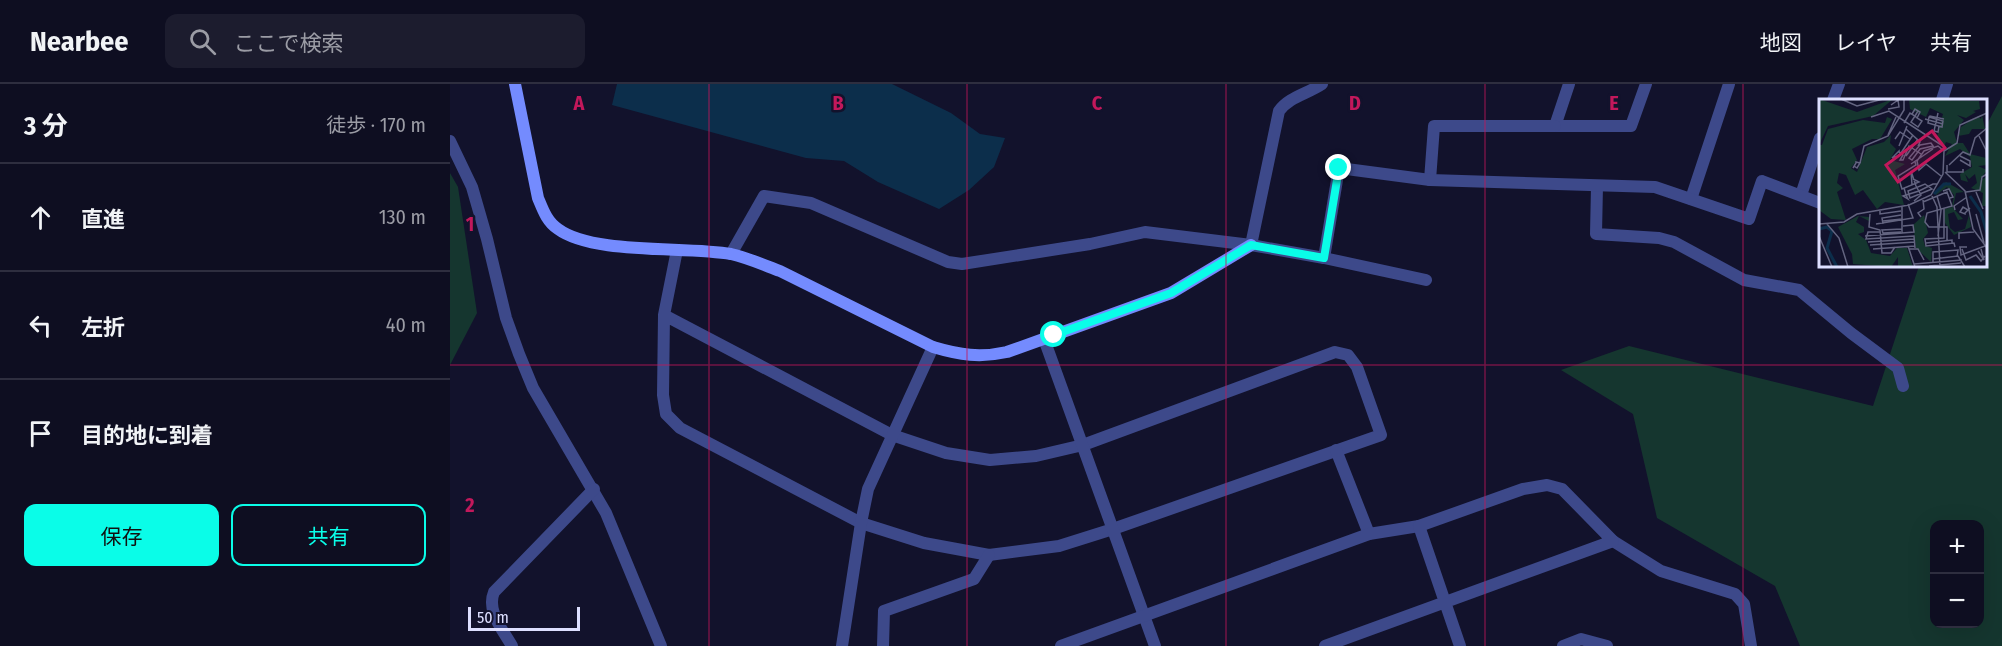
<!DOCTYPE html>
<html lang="ja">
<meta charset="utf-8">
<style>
:root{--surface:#0e0e21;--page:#1c1c2e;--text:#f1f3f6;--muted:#9b9ca5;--line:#2e2e3f;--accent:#0afde8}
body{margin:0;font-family:"Fira Sans Condensed","Noto Sans JP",sans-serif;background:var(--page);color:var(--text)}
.controls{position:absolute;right:18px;bottom:18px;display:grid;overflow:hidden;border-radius:12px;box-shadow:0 6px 24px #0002}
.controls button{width:54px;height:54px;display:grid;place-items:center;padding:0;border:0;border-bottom:2px solid var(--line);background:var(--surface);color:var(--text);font:30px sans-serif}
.scale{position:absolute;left:18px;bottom:15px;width:112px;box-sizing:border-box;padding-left:6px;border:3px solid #dddfff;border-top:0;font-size:16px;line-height:21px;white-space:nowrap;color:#dddfff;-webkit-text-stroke:4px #12122c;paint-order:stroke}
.stop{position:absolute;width:18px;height:18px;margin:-14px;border:4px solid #0afde8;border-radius:50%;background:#fff}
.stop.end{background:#0afde8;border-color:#fff;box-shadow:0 2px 6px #0008}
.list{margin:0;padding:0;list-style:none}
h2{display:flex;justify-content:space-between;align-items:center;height:78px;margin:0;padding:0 24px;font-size:26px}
h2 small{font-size:20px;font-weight:400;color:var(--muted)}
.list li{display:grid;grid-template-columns:39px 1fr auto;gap:18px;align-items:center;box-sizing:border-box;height:108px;padding:0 24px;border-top:2px solid var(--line)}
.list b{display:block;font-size:22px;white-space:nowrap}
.list em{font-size:20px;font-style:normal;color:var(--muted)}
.actions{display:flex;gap:12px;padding:18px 24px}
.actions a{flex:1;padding:14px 0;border:2px solid var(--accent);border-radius:12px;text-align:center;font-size:21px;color:var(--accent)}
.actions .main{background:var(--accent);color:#111}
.icon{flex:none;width:33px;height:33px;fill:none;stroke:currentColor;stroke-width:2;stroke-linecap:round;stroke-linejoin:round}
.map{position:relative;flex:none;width:1552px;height:562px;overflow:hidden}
header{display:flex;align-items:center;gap:36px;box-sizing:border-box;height:84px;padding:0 30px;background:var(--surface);border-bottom:2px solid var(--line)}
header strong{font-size:28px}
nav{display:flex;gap:33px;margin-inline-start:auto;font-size:21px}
.search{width:420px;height:54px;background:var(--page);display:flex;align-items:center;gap:15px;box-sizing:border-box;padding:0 21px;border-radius:12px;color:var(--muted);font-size:22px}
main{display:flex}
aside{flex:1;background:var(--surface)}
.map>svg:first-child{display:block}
.green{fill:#15362f;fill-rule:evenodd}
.water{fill:#0c2e4b}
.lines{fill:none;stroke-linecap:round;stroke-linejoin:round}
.street{stroke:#3d498a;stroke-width:12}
.secondary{stroke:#748bfe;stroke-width:12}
.route{stroke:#0afde8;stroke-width:8}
.grid{fill:none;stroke:#c2185b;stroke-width:1.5;stroke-opacity:0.55}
.inset-river{fill:none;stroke:#0c2e4b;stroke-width:3}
.inset-road{fill:none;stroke:#636480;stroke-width:1.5}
.view{fill:#c2185b;fill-opacity:0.15;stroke:#c2185b;stroke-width:3}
.inset-edge{fill:none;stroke:#dddfff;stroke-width:3}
.grid-label{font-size:20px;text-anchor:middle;font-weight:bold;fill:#c2185b;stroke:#12122c;stroke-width:5;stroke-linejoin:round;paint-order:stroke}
</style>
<header>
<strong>Nearbee</strong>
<div class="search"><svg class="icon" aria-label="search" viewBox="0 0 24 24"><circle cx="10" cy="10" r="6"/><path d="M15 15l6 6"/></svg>ここで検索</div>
<nav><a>地図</a><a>レイヤ</a><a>共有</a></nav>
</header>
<main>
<aside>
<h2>3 分<small>徒歩 · 170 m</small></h2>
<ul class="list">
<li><svg class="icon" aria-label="ahead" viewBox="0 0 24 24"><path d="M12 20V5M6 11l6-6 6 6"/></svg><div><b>直進</b></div><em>130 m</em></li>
<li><svg class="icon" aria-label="left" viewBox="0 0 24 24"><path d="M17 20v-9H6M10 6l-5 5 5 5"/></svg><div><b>左折</b></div><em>40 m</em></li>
<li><svg class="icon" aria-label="arrive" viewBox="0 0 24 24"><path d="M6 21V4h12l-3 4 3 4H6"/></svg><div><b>目的地に到着</b></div></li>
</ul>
<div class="actions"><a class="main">保存</a><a>共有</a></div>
</aside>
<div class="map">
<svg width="1552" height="562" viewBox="0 0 1552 562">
<rect width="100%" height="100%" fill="#12122c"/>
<!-- green -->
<g class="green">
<path d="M1552 12V562H1350L1325 502 1207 434 1183 330 1111 286 1179 262 1423 322 1469 182H1536V42ZM1484 440H1530V540H1484Z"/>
<path d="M0 89 8 103 27 229 0 281Z"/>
</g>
<!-- water -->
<path class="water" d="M167 0H442L501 29 530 50 555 54 544 83 519 106 489 125 428 98 394 77 356 74 162 21Z"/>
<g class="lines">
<!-- street -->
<g class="street">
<path d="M1119 0 1105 42H1181L1196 0"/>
<path d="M1383 16 1389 0"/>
<path d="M1492 16 1497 0"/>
<path d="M0 57 22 103 37 155 56 234 69 270 83 304 156 429 211 562"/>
<path d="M980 96 984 42H1105"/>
<path d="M1147 102 1146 150 1209 154 1224 158 1294 196 1349 206 1401 249 1448 284 1453 302"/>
<path d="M1351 111 1370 54"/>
<path d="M1241 115 1279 0"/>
<path d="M801 161 829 27C839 13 857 10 872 0"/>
<path d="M281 170 314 112 361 119 498 178 512 180 640 160 695 148 801 161 874 174 976 196"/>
<path d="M874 174 889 84 980 96 1205 103 1299 135 1312 97 1370 119"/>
<path d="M214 231 442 351 496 369 540 376 586 372 633 361 885 268 898 271 907 283 931 351 663 445 609 462 539 471 474 459 411 439 230 344 216 330 213 311 214 231 227 166"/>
<path d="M594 255 705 562"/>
<path d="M886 366 919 450"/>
<path d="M1163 457 1211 487 1285 510 1294 520 1301 562"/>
<path d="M62 562C53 546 36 527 44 508L144 405"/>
<path d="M392 562 411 439 418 405 483 263"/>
<path d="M433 562 434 527 524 495 539 471"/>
<path d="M611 562 919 450 969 442"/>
<path d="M875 562 1163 457 1112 405 1097 401 1073 405 969 442 1010 562"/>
<path d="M1113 562 1131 555 1157 562"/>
</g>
<!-- secondary -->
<path class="secondary" d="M65 0 88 114C93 126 97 138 108 145 143 171 236 162 281 170 298 174 314 181 330 187L483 263C510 271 530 274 557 268L721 209 801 161"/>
</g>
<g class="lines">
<!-- route -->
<path class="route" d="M604 251 721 209 801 161 874 174 889 84"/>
</g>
<!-- grid -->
<path class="grid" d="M259 0V562M517 0V562M776 0V562M1035 0V562M1293 0V562M0 281H1552"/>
<!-- overview -->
<g transform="translate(1369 15)">
<rect width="168" height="168" fill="#12122c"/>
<path d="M0 0 38 13 74 0 54 17 9 27 0 46H3L9 30 44 21 66 24 68 18 73 20 61 40H53L33 50 38 61 32 69 38 73 48 48 65 43 72 36 71 44 77 50 71 61 86 65 76 71 85 106 66 103 58 110 44 91 36 96 27 76 20 74 18 84 24 89 18 93 27 121 12 120 0 111ZM90 0 160 2 161 10 154 12 157 13 147 19 138 16 145 21 135 33 138 44H144L151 55 167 59 168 66 159 67 168 71 161 81 168 78V107H163L164 94 152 89 158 84 156 75 150 80 146 75 149 83 142 81 141 75 153 68 151 58 141 50 126 57 133 45 127 43 125 47 118 38 124 15 111 9 107 18 91 10ZM163 16 166 30H153L150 35 139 37 142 28 159 17 162 20ZM127 83 145 93 137 94 134 109 144 120 139 121 135 113 129 115 131 129 136 133 146 130 150 116 152 128 135 136 126 124 125 116 126 110 133 108 135 96 128 88 117 96 116 94ZM105 116 109 134 104 140 106 147 113 149 112 163 97 149 94 126ZM39 117 50 118V122L40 117 37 123 45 128V133L51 131 39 135 47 141 52 154 71 157 78 149H88L94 168H79V158L72 168 34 165 33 155 19 128Z" fill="#15362f"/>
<path class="inset-river" d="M115 95 125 85H132M151 97 162 113 168 134M0 130 8 128 13 132 8 149 18 168"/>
<path class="inset-road" d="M22 0 38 7 64 0M69 10 80 8 79 1 72 6M119 14 115 32 119 33 120 27M93 15 96 10 101 13 98 19M52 18 70 12 127 49M110 18 124 22 123 28 109 24 110 18 111 17 125 20M106 20 124 25M85 24 91 14 96 17 98 19 103 22 99 28 92 23 96 17 99 12M87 30 101 43 99 47M69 36 77 18M94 36 82 54 79 57 73 59 80 52V53L82 54 84 56 81 61H84L90 47 102 55M160 37 167 51 168 73M76 40 81 33 91 40M80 47 88 27M114 47 101 50 93 61 90 59 101 46 112 44 114 47 115 49M87 57 99 40M141 61 151 67V62L141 57M41 64 45 47 69 37 85 11V0M92 65 114 50M128 66V73H144V70M130 66 144 53 151 56 156 39 168 29M34 69 37 64V63L41 64 38 69 35 67M126 73 146 92 154 130 168 149M122 77 107 65 100 71 98 62 105 52 119 47 125 52M94 80 100 83 83 90 79 77 97 66 96 63M106 85 113 90 91 99 89 92ZM93 86 92 72 97 87M85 89 87 96 89 100 84 97 87 96 100 92 114 85H118M124 92 130 90 134 98 131 99M147 93 161 91 163 78 168 75M157 93 164 110M113 97 118 108 121 168M118 97 122 111 119 137M95 102 102 96 97 87M104 103 128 93 133 107 108 114 106 123 110 128H128V142M125 110V139L106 140 107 147 135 144 136 148M136 111 135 107 148 98M149 111 144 108 141 113 146 115V114L151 109M61 112V115L82 112M51 115 50 128 61 131 63 154H72L76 148M157 115 165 144M102 118 99 114 105 110 104 101M64 122 83 120M0 125 25 123 38 115 90 106 112 96 124 75 125 52 138 44 141 26 168 14M8 125 20 139 29 168M57 125 94 119 89 105M64 125 63 119 82 116M61 133H49L47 140 95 137 96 149M82 133 64 134 63 131 83 130M83 134 95 133 94 126 84 127M0 137 13 168M46 137 83 134V108M140 140V134L155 133M49 143 95 140M107 144 133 141V144M51 146 96 143M89 147 96 168M148 148H141L142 156 166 147M54 150 96 147M90 150H99L105 161M143 150 147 161 157 156 162 162 166 157M159 152 165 161 162 150M114 160 139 157 146 168M114 163V153L139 151 138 158M95 165 143 161M110 167 142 164"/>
<path class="view" d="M113 32 126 49 79 83 67 66Z"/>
<rect width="168" height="168" class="inset-edge"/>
</g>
<g class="grid-label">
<text x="129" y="26">A</text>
<text x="388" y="26">B</text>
<text x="647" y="26">C</text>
<text x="905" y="26">D</text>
<text x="1164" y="26">E</text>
<text x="20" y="147">1</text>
<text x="20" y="428">2</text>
</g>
</svg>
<div class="controls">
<button>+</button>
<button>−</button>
</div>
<div class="scale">50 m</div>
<div class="stop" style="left:604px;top:251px"></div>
<div class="stop end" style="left:889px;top:84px"></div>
</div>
</main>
